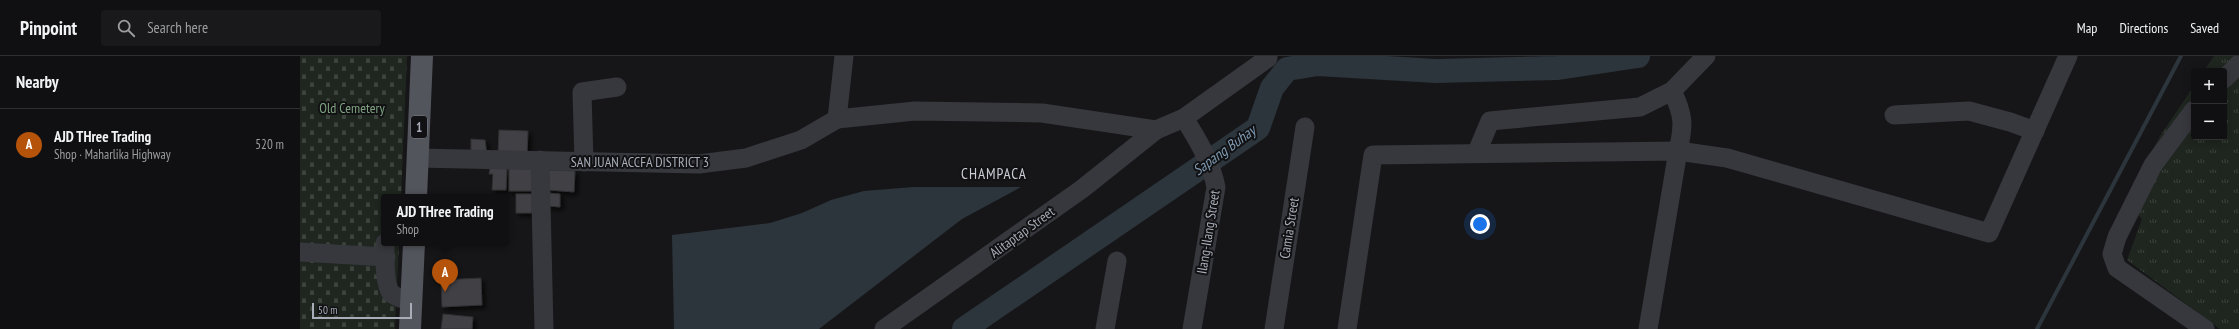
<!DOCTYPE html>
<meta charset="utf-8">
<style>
:root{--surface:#101012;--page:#19191b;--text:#f1f3f6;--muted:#9c9d9f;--line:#303032;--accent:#b45309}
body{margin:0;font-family:"PT Sans Narrow",sans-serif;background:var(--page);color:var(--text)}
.controls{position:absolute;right:12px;top:12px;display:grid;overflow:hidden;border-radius:4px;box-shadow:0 2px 10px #0003}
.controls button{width:36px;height:36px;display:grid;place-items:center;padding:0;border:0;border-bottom:1px solid var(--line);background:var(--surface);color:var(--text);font:20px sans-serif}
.scale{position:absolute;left:12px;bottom:10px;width:100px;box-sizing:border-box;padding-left:4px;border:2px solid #a8adb8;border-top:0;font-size:11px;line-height:14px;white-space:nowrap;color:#a8adb8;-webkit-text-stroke:3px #111113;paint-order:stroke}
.you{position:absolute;left:1180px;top:168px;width:14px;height:14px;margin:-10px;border:3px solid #fff;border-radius:50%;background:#1a73e8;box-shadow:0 0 0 6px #1a73e833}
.badge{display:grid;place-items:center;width:26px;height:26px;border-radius:50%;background:var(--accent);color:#fff;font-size:13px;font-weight:700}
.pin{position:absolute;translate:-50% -33px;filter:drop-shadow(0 1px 2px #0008)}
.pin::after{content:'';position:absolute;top:21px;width:14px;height:12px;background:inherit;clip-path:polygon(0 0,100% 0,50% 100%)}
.popup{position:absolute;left:81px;top:138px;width:128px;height:52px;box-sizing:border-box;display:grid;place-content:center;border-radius:4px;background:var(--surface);filter:drop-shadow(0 1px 3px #0005);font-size:13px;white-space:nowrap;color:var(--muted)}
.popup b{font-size:15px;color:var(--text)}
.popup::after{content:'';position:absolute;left:50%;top:100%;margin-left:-8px;border:8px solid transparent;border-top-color:var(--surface)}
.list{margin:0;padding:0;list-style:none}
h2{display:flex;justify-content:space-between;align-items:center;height:52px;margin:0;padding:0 16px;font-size:17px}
h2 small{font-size:13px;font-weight:400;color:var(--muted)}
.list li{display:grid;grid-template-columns:26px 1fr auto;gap:12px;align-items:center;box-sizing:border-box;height:72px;padding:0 16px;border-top:1px solid var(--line)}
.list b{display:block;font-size:15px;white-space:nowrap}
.list p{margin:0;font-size:13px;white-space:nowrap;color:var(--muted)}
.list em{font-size:13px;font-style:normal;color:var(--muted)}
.icon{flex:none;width:22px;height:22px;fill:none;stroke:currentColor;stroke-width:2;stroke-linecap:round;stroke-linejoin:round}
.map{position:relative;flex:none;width:1939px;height:273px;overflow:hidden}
header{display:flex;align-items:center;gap:24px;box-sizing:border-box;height:56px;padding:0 20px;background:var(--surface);border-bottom:1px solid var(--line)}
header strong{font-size:19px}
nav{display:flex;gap:22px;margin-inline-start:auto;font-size:14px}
.search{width:280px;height:36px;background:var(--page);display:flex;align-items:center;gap:10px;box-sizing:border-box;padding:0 14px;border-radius:4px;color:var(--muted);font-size:15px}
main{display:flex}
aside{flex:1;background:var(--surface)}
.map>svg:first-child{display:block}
.grass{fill:url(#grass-tufts)}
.cemetery{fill:url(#cemetery-stones)}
.water{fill:#2c353c}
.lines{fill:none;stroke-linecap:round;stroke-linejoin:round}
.stream{stroke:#2c353c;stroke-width:4}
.river{stroke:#2c353c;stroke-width:24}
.building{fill:#404145;stroke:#303034;filter:url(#shadow)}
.minor{stroke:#37383d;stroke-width:19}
.major{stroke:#53555c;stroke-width:22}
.labels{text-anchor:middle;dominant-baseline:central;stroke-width:4;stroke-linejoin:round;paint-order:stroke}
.shield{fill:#111113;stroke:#7b7e86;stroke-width:1}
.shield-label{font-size:13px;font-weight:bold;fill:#a8adb8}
.park-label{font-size:14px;fill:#7fa381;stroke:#111113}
.street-label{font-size:14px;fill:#a8adb8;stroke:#111113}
.water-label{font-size:15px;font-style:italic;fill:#7f9bb3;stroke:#111113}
.neighbourhood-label{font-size:15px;letter-spacing:1px;fill:#c9ccd4;stroke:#111113}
</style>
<header>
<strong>Pinpoint</strong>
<div class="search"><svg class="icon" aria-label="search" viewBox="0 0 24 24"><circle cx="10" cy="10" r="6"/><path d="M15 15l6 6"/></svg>Search here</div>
<nav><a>Map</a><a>Directions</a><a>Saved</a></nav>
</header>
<main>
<aside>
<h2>Nearby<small></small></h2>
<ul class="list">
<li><span class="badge">A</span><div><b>AJD THree Trading</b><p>Shop · Maharlika Highway</p></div><em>520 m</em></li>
</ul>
</aside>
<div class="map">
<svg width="1939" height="273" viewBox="0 0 1939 273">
<defs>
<pattern id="grass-tufts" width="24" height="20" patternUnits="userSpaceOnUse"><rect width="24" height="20" fill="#1e261f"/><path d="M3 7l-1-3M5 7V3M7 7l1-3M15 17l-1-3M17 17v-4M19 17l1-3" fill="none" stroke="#3c433d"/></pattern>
<pattern id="cemetery-stones" width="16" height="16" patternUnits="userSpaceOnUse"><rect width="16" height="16" fill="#1e261f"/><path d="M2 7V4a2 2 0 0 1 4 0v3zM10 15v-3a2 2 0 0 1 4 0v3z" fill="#3c433d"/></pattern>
<filter id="shadow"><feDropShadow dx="3.5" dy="3.5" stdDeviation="2" flood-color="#0009"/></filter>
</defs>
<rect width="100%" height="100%" fill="#161618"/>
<!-- grass -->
<path class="grass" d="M1914 0H1939V273H1920L1827 204 1842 163 1826 146 1860 80 1894 30V81H1924V15H1904Z"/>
<!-- cemetery -->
<path class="cemetery" d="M0 0H107L101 141H84V187H99L95 273H0Z"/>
<!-- water -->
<path class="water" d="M614 131H721L662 163 519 273H374L372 179 470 167 502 157 531 144 564 135Z"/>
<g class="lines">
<!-- stream -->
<g class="stream">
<path d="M1051 11 1053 0"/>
<path d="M1737 273 1881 0"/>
</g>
<!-- river -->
<path class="river" d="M664 273 958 72 972 32 987 13 1018 8 1136 15 1258 12 1338 0"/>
</g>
<!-- building -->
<g class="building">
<path d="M199 74 228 75 227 98 198 97Z"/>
<path d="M171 83 185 84 187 99 171 98Z"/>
<path d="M190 112 207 113 206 134H192L193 118H189Z"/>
<rect x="209" y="112" width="24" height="23"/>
<path d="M249 114 275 115 274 136 248 134Z"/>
<path d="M247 137 260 138V151L247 150Z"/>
<rect x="216" y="138" width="16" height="19"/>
<path d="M181 222 182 249 142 251 141 224Z"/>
<path d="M143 258 173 261 172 273H141Z"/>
</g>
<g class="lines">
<!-- minor -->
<g class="minor">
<path d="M1924 23 1939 8"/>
<path d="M1894 54 1853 109 1817 181 1812 198 1817 212 1905 273"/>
<path d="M1594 59 1669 55 1710 66 1735 75"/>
<path d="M884 62C898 84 911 106 916 131L892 273"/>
<path d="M537 63 615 55 742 57 856 74 884 62 968 2"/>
<path d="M1177 96 1190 65 1340 51 1372 35 1406 0"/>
<path d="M118 102 399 108 446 102 501 84 537 63 544 0"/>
<path d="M240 104 244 273"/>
<path d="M284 106 282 36 317 31"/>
<path d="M85 187C85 199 84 228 91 237 95 241 106 244 111 246"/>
<path d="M0 196 86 201"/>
<path d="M584 273 782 133 856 74"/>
<path d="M805 273 817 205"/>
<path d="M974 273 1005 71"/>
<path d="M1047 273 1073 99 1378 95 1427 102 1689 177 1768 0"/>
<path d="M1348 273 1378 95C1384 69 1384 59 1372 35"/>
</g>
<!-- major -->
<g class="major">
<path d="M116 141 122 0"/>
<path d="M110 273 114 187"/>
</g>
</g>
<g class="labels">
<!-- shield labels -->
<rect class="shield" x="111" y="60" width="16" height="22" rx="3"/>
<g class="shield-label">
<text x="119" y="71">1</text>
</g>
<!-- park labels -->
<g class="park-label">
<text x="52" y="52">Old Cemetery</text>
</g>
<!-- street labels -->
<g class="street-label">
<text x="340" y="106">SAN JUAN ACCFA DISTRICT 3</text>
<text transform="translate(989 172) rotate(-81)">Camia Street</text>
<text transform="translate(722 176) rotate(-36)">Alitaptap Street</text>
<text transform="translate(908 176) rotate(-81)">Ilang-Ilang Street</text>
</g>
<!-- water labels -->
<g class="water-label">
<text transform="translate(924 94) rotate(-36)">Sapang Buhay</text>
</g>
<!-- neighbourhood labels -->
<g class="neighbourhood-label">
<text x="694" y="117">CHAMPACA</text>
</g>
</g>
</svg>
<div class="controls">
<button>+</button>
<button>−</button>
</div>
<div class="scale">50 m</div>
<div class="you"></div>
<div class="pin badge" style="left:145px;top:236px">A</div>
<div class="popup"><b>AJD THree Trading</b>Shop</div>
</div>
</main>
